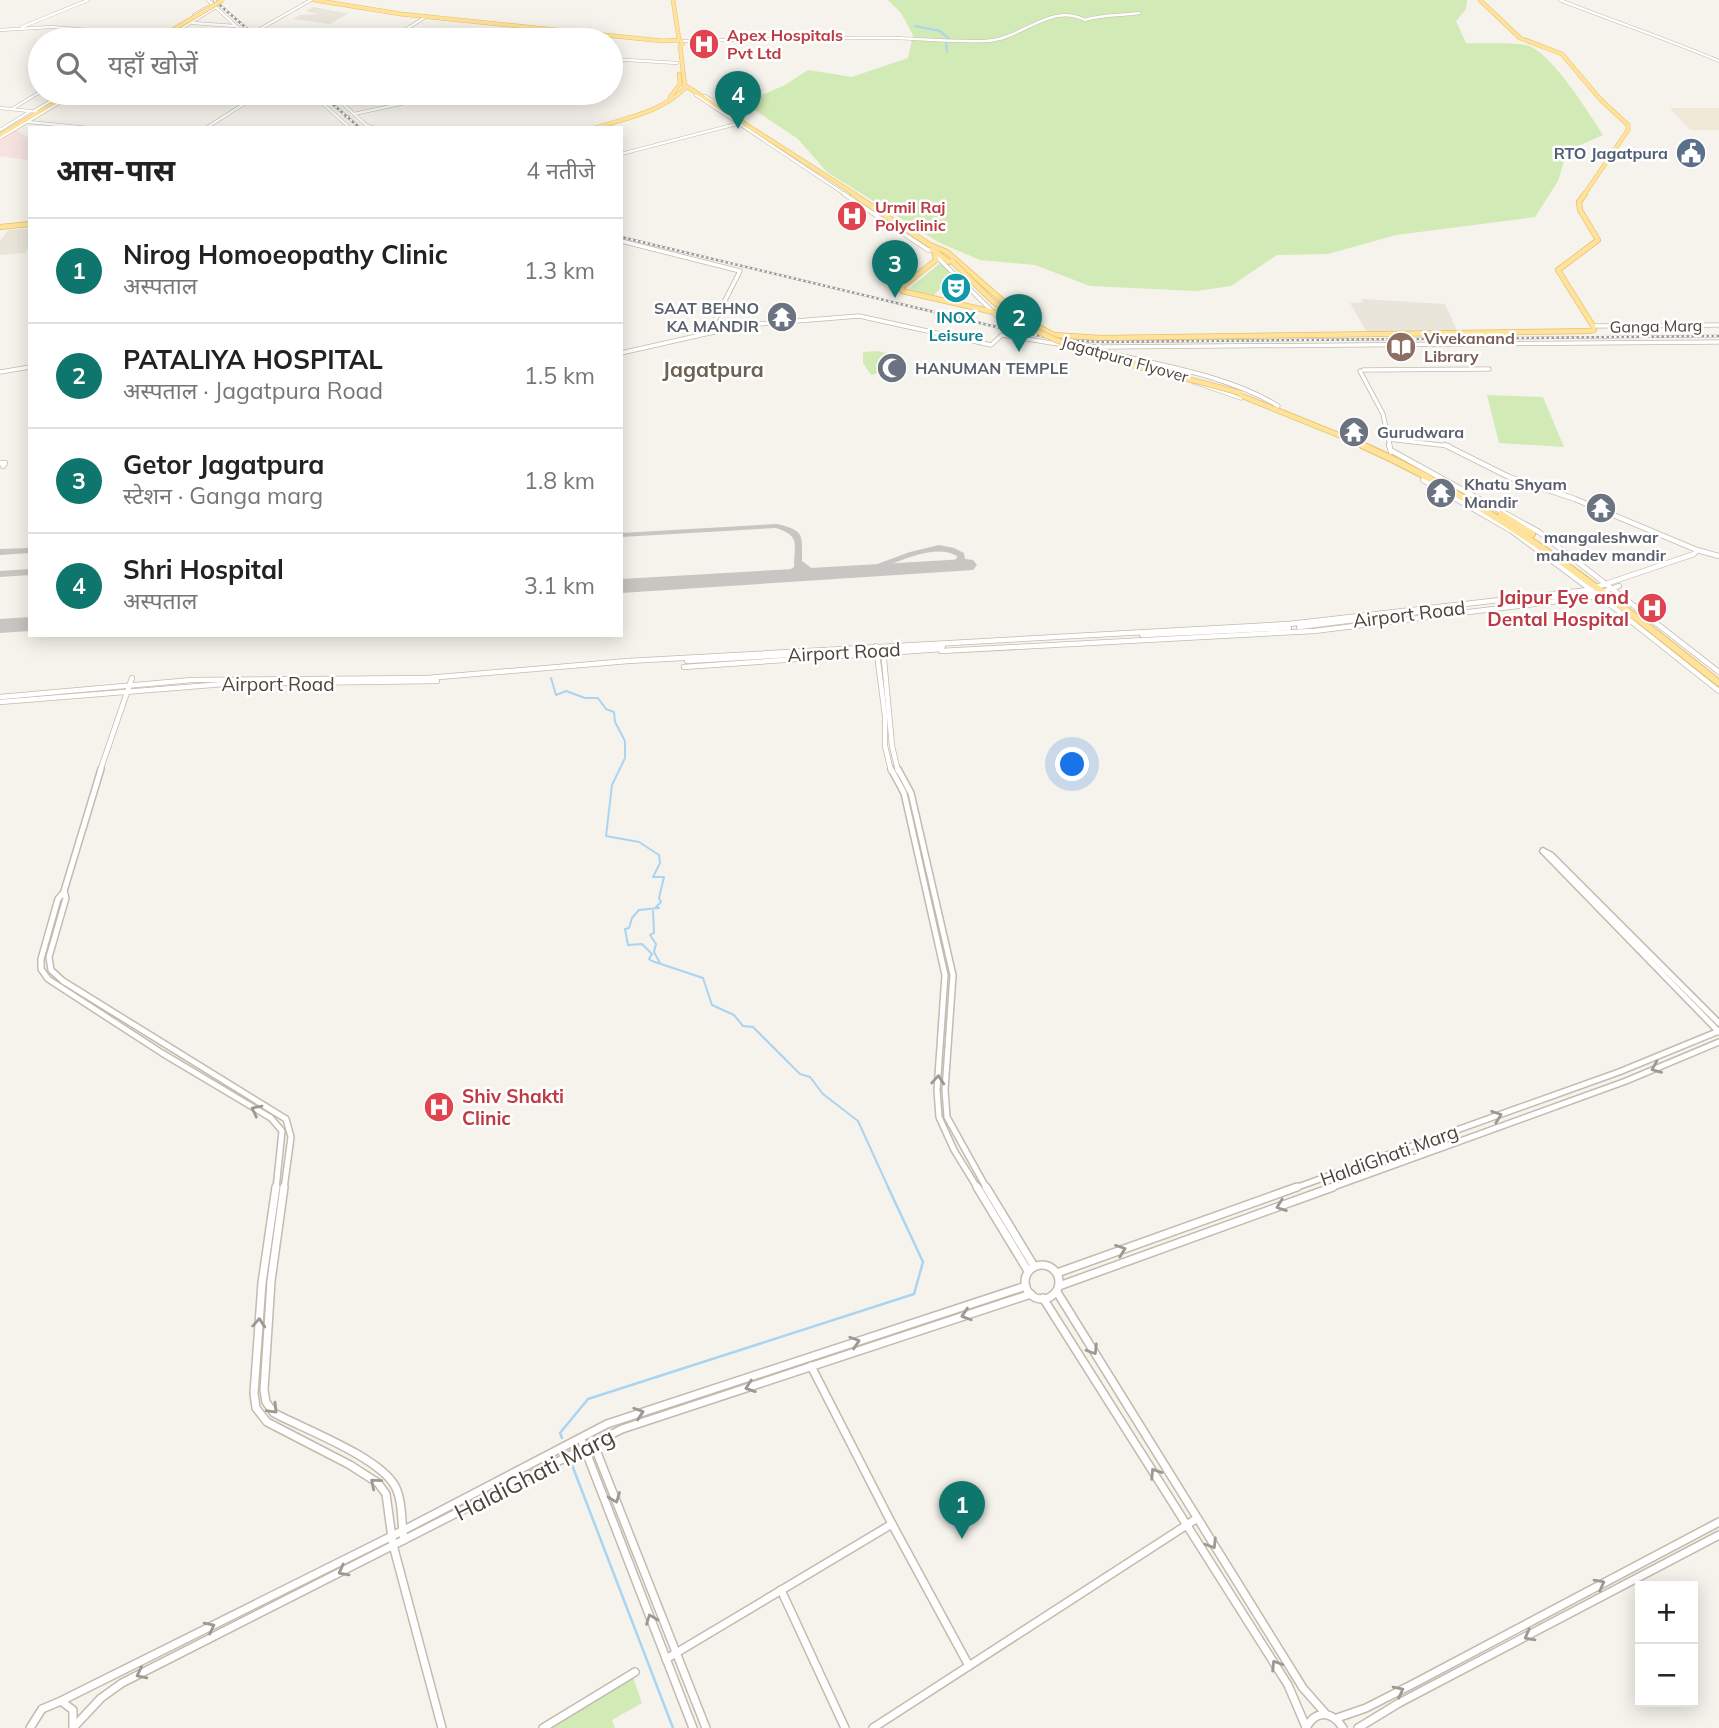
<!DOCTYPE html>
<html lang="hi">
<meta charset="utf-8">
<style>
:root{--surface:#fff;--page:#f2f2f2;--text:#222;--muted:#767676;--line:#e0e0e0;--accent:#0f766e}
body{margin:0;font-family:Mulish,"Noto Sans Devanagari",sans-serif;background:var(--page);color:var(--text)}
.controls{position:absolute;right:21px;bottom:21px;display:grid;overflow:hidden;border-radius:0px;box-shadow:0 4px 18px #0003}
.controls button{width:63px;height:63px;display:grid;place-items:center;padding:0;border:0;border-bottom:2px solid var(--line);background:var(--surface);color:var(--text);font:35px sans-serif}
.you{position:absolute;left:1073px;top:765px;width:24px;height:24px;margin:-18px;border:5px solid #fff;border-radius:50%;background:#1a73e8;box-shadow:0 0 0 10px #1a73e833}
.badge{display:grid;place-items:center;width:46px;height:46px;border-radius:50%;background:var(--accent);color:#fff;font-size:23px;font-weight:700}
.pin{position:absolute;translate:-50% -58px;filter:drop-shadow(0 2px 4px #0008)}
.pin::after{content:'';position:absolute;top:37px;width:24px;height:21px;background:inherit;clip-path:polygon(0 0,100% 0,50% 100%)}
.list{margin:0;padding:0;list-style:none}
h2{display:flex;justify-content:space-between;align-items:center;height:91px;margin:0;padding:0 28px;font-size:30px}
h2 small{font-size:23px;font-weight:400;color:var(--muted)}
.list li{display:grid;grid-template-columns:46px 1fr auto;gap:21px;align-items:center;box-sizing:border-box;height:105px;padding:0 28px;border-top:2px solid var(--line)}
.list b{display:block;font-size:26px;white-space:nowrap}
.list p{margin:0;font-size:23px;white-space:nowrap;color:var(--muted)}
.list em{font-size:23px;font-style:normal;color:var(--muted)}
.icon{flex:none;width:38px;height:38px;fill:none;stroke:currentColor;stroke-width:2;stroke-linecap:round;stroke-linejoin:round}
.map{position:relative;flex:none;width:1719px;height:1728px;overflow:hidden}
.search{position:absolute;background:var(--surface);box-shadow:0 4px 18px #0003;left:28px;top:28px;width:595px;height:77px;display:flex;align-items:center;gap:18px;box-sizing:border-box;padding:0 24px;border-radius:38px;color:var(--muted);font-size:26px}
.panel{position:absolute;background:var(--surface);box-shadow:0 4px 18px #0003;left:28px;top:126px;width:595px;height:511px;border-radius:0px}
.map>svg:first-child{display:block}
.residential{fill:#eae5da}
.education{fill:#efe8d6}
.medical{fill:#f6e3e0}
.green{fill:#d2eab5}
.lines{fill:none;stroke-linecap:round;stroke-linejoin:round}
.stream-far1{stroke:#a9d4f2;stroke-width:2}
.stream{stroke:#a9d4f2;stroke-width:2.5}
.taxiway{fill:#c8c6c3;fill-rule:evenodd}
.runway{fill:#c8c6c3;fill-rule:evenodd}
.minor-tunnel{stroke:#d4d0c8;stroke-width:2.5;stroke-dasharray:2.5 1;stroke-linecap:butt}
.minor-far4-casing{stroke:#c2bbae;stroke-width:3.5}
.minor-far3-casing{stroke:#c2bbae;stroke-width:5}
.minor-far2-casing{stroke:#c2bbae;stroke-width:6}
.minor-far1-casing{stroke:#c2bbae;stroke-width:8}
.minor-casing{stroke:#c2bbae;stroke-width:10}
.major-far2-casing{stroke:#e6c16a;stroke-width:4.5}
.major-far1-casing{stroke:#e6c16a;stroke-width:6}
.major-casing{stroke:#e6c16a;stroke-width:8}
.minor-far4{stroke:#fff;stroke-width:2.5}
.minor-far3{stroke:#fff;stroke-width:3.5}
.minor-far2{stroke:#fff;stroke-width:4.5}
.minor-far1{stroke:#fff;stroke-width:5}
.minor{stroke:#fff;stroke-width:7}
.major-far2{stroke:#ffe39c;stroke-width:3.5}
.major-far1{stroke:#ffe39c;stroke-width:4.5}
.major{stroke:#ffe39c;stroke-width:6}
.rail-casing{stroke:#9a9a9a;stroke-width:2.5}
.rail{stroke:#fff;stroke-width:2;stroke-dasharray:2.5;stroke-linecap:butt}
.major-bridge-far1-casing{stroke:#e6c16a;stroke-width:4.5;stroke-linecap:butt}
.major-bridge-casing{stroke:#e6c16a;stroke-width:6;stroke-linecap:butt}
.major-bridge-far1{stroke:#ffe39c;stroke-width:3.5}
.major-bridge{stroke:#ffe39c;stroke-width:4.5}
.oneway{stroke:#9c9892}
.labels{text-anchor:middle;dominant-baseline:central;stroke-width:5;stroke-linejoin:round;paint-order:stroke}
.far-health-label{font-size:16px;font-weight:bold;fill:#be3a42;stroke:#fff;text-anchor:start}
.far-service-label{font-size:16px;font-weight:bold;fill:#4e5e75;stroke:#fff;text-anchor:end}
.far-worship-label{font-size:16px;font-weight:bold;fill:#5b616d;stroke:#fff;text-anchor:start}
.far-culture-label{font-size:16px;font-weight:bold;fill:#0d838f;stroke:#fff}
.far-street-label{font-size:16px;fill:#4b4439;stroke:#fff}
.far-education-label{font-size:16px;font-weight:bold;fill:#785e54;stroke:#fff;text-anchor:start}
.health-label{font-size:19px;font-weight:bold;fill:#be3a42;stroke:#fff;text-anchor:end}
.street-label{font-size:19px;fill:#4b4439;stroke:#fff}
.far-district-label{font-size:21px;font-weight:bold;fill:#6e6250;stroke:#fff}
.near-street-label{font-size:23px;fill:#4b4439;stroke:#fff}
</style>
<div class="map">
<svg width="1719" height="1728" viewBox="0 0 1719 1728">
<rect width="100%" height="100%" fill="#f6f3ec"/>
<!-- residential -->
<g class="residential">
<path d="M314 7 334 11 349 13 330 24 293 19 300 15 318 14 306 11Z"/>
<path d="M30 229V246L25 253 0 255V241L8 230Z"/>
<path d="M1362 299 1445 304 1458 333 1368 334 1350 303 1362 302Z"/>
</g>
<!-- education -->
<path class="education" d="M1670 108H1719V130H1690Z"/>
<!-- medical -->
<path class="medical" d="M17 130 30 139V157L27 160 0 156V140Z"/>
<!-- green -->
<g class="green">
<path d="M888 0H1467L1466 9 1456 21 1466 43C1485 44 1507 42 1526 45 1549 49 1590 114 1603 135L1567 151 1558 181 1535 217 1396 235 1328 254 1277 255 1231 286 1196 291 1090 286 1035 265 980 260 940 243 827 172 798 139 744 103 785 85 808 70 852 77 908 58 913 35 901 13Z"/>
<path d="M940 263 954 275 933 296 909 289Z"/>
<path d="M878 351 891 355 897 363 888 370 871 375 863 363V352Z"/>
<path d="M1487 395 1543 397 1564 447 1499 443Z"/>
<path d="M632 1674 642 1703 612 1720 615 1728H550Z"/>
</g>
<g class="lines">
<!-- stream-far1 -->
<g class="stream-far1">
<path d="M915 26 940 31 949 39"/>
<path d="M946 41 947 52"/>
<path d="M551 678 556 695 566 691 585 698H598L606 709 614 712 615 722 625 741V758L612 785 606 836 639 842 659 855 660 863 653 877H664L659 898 661 902 656 907 659 908 639 910 632 918 629 928 625 929 628 945 642 944 652 954 649 959 652 961 703 978 712 1005 734 1015 743 1026 753 1027 800 1074 810 1077 823 1094 858 1121 889 1189"/>
<path d="M653 911 654 933 650 935 656 944 654 952 660 963"/>
</g>
<!-- stream -->
<g class="stream">
<path d="M562 1438 560 1433 588 1399 914 1294 923 1262 888 1187"/>
<path d="M572 1465 673 1728"/>
</g>
<!-- taxiway -->
<g class="taxiway">
<path d="M777 524C805 531 802 534 802 561L814 570H840L843 571V575L812 576 802 569 786 578 750 580V576L784 573 794 567C794 544 801 536 776 528L621 537V533Z"/>
<path d="M939 545 954 548 964 553 965 559 953 568 918 570V566L951 563 957 558V556C931 541 890 568 862 574L858 571 910 552Z"/>
<path d="M30 548V553L0 555V549Z"/>
<path d="M30 569V575L0 577V571Z"/>
</g>
<!-- runway -->
<g class="runway">
<path d="M966 559 973 560 977 565 973 570 621 593V579Z"/>
<path d="M30 617V631L0 633V619Z"/>
</g>
<!-- minor-tunnel -->
<path class="minor-tunnel" d="M344 117 350 116"/>
<!-- minor-far4 casing -->
<g class="minor-far4-casing">
<g id="minor-far4">
<path d="M208 0 251 40"/>
<path d="M1560 0C1613 21 1667 39 1719 61"/>
<path d="M194 15 213 4"/>
<path d="M193 23 235 26"/>
<path d="M22 27 88 0"/>
<path d="M0 30 51 27 162 36"/>
<path d="M163 38 189 40"/>
<path d="M177 39 174 33 216 7"/>
<path d="M271 40 260 29 311 0"/>
<path d="M375 40 403 31 427 16"/>
<path d="M570 40 579 33"/>
<path d="M682 41C753 40 824 37 895 38 925 39 955 42 985 41 1022 40 1050 2 1085 20 1102 14 1121 16 1139 13"/>
<path d="M611 59 677 63"/>
<path d="M311 93 350 128"/>
<path d="M331 93 366 125 375 128"/>
<path d="M696 95 846 195"/>
<path d="M705 96 734 114"/>
<path d="M0 108 39 112"/>
<path d="M12 109 40 92"/>
<path d="M34 111 64 93"/>
<path d="M354 114 451 93"/>
<path d="M29 122 89 128"/>
<path d="M206 128 261 93"/>
<path d="M0 130 29 112"/>
<path d="M0 138 76 93"/>
<path d="M621 154 740 123"/>
</g>
</g>
<!-- minor-far3 casing -->
<g class="minor-far3-casing">
<g id="minor-far3">
<path d="M844 194 928 250H934"/>
<path d="M621 241 740 271 711 328 714 332"/>
<path d="M937 257 996 315"/>
<path d="M1002 314 1009 326 1040 333"/>
<path d="M1593 326 1719 325"/>
<path d="M1093 349C1151 364 1227 374 1278 406"/>
<path d="M621 353 745 325 859 316 991 345 1002 335 1058 344 1102 347 1719 342"/>
<path d="M1363 370 1489 369"/>
<path d="M1360 371 1383 414 1390 446"/>
<path d="M0 372 30 367"/>
<path d="M1194 382 1241 398"/>
<path d="M1388 439 1449 446"/>
</g>
</g>
<!-- minor-far2 casing -->
<g class="minor-far2-casing">
<g id="minor-far2">
<path d="M1389 445 1391 452"/>
<path d="M1445 445 1509 477 1575 499 1697 550"/>
<path d="M1392 451 1539 532 1719 672"/>
<path d="M0 463H5L3 466"/>
<path d="M1427 477 1423 480 1512 531 1590 589"/>
<path d="M1598 595 1719 691"/>
<path d="M1553 597 1602 592 1619 586"/>
<path d="M1299 627 1449 608"/>
<path d="M1142 635 1289 628"/>
<path d="M876 646 885 716V746L891 771"/>
<path d="M883 649 892 746 898 771"/>
<path d="M941 651 1314 631 1607 595"/>
<path d="M687 661 943 646"/>
<path d="M684 667 942 649"/>
<path d="M0 697 192 680 427 678 628 661 1289 624 1588 590 1694 554 1697 550 1719 556"/>
<path d="M0 702 224 684 437 681"/>
<path d="M100 771 132 678"/>
</g>
</g>
<!-- minor-far1 casing -->
<g class="minor-far1-casing">
<g id="minor-far1">
<path d="M101 769 64 891 66 898 49 957 51 970 63 981 286 1119 291 1137 284 1189"/>
<path d="M891 769 904 793 945 975 937 1090 939 1117 954 1150 978 1189"/>
<path d="M898 769 911 793 953 975 945 1090 947 1117 987 1189"/>
<path d="M1543 851 1719 1032"/>
<path d="M1543 851 1551 855 1719 1023"/>
<path d="M64 892 58 899 41 959V969L48 979 162 1053 271 1118 282 1131 276 1189"/>
<path d="M1292 1189 1619 1072 1719 1031"/>
<path d="M1328 1189 1626 1081 1719 1042"/>
</g>
</g>
<!-- minor casing -->
<g class="minor-casing">
<g id="minor">
<path d="M276 1187 262 1283 254 1393 256 1408 267 1422 350 1465 378 1483 386 1494 393 1545 442 1728"/>
<path d="M284 1187 271 1281 264 1390 266 1402 274 1413C304 1429 379 1457 395 1486 403 1501 401 1523 404 1540"/>
<path d="M977 1187 1028 1271"/>
<path d="M986 1187 1034 1266"/>
<circle cx="1042" cy="1282" r="17"/>
<path d="M1057 1273 1297 1187"/>
<path d="M1059 1286 1333 1187"/>
<path d="M1057 1292 1303 1688 1325 1713"/>
<path d="M1043 1298 1288 1685 1306 1727"/>
<path d="M581 1439 693 1728"/>
<path d="M592 1440 706 1728"/>
<path d="M892 1524 969 1666"/>
<path d="M781 1590 845 1728"/>
<path d="M666 1659 892 1524 811 1366"/>
<path d="M61 1701 402 1531 607 1424 1026 1286"/>
<path d="M1337 1718 1366 1708 1415 1683 1719 1522"/>
<path d="M30 1728 42 1709 61 1701 73 1710V1726"/>
<path d="M73 1728 101 1698 122 1683 622 1429 1031 1294"/>
<path d="M543 1728 635 1672"/>
<path d="M873 1728 1196 1519"/>
<path d="M1306 1728C1316 1709 1332 1711 1343 1728"/>
<path d="M1358 1728 1399 1703 1719 1535"/>
</g>
</g>
<!-- major-far2 casing -->
<g class="major-far2-casing">
<g id="major-far2">
<path d="M314 0 401 14 663 41 680 40"/>
<path d="M1480 0 1520 38 1562 54 1600 99 1628 125V130L1584 195"/>
<path d="M159 40 173 31"/>
<path d="M686 86 856 195"/>
<path d="M670 97 680 84 679 74"/>
<path d="M595 128C626 118 662 112 685 88L680 45 683 43 679 39 673 0"/>
<path d="M0 135 71 93"/>
</g>
</g>
<!-- major-far1 casing -->
<g class="major-far1-casing">
<g id="major-far1">
<path d="M853 194 930 245 947 252 1020 316"/>
<path d="M1579 202 1585 194"/>
<path d="M0 227 30 224"/>
<path d="M932 249 949 262"/>
<path d="M934 250 936 260 902 287V291L1015 317"/>
<path d="M1015 315 1054 335 1101 338 1591 331 1594 330 1593 326 1558 270 1598 240 1580 210 1579 202"/>
<path d="M1237 394 1366 446"/>
</g>
</g>
<!-- major casing -->
<g class="major-casing">
<g id="major">
<path d="M1362 445C1495 504 1606 593 1719 683"/>
<path d="M1501 514 1532 534"/>
</g>
</g>
<!-- minor-far4 -->
<use href="#minor-far4" class="minor-far4"/>
<!-- minor-far3 -->
<use href="#minor-far3" class="minor-far3"/>
<!-- minor-far2 -->
<use href="#minor-far2" class="minor-far2"/>
<!-- minor-far1 -->
<use href="#minor-far1" class="minor-far1"/>
<!-- minor -->
<use href="#minor" class="minor"/>
<!-- major-far2 -->
<use href="#major-far2" class="major-far2"/>
<!-- major-far1 -->
<use href="#major-far1" class="major-far1"/>
<!-- major -->
<use href="#major" class="major"/>
<!-- rail casing -->
<g class="rail-casing">
<g id="rail">
<path d="M214 0 260 40"/>
<path d="M320 93 360 128"/>
<path d="M621 237 1005 329 1062 340 1103 342 1719 336"/>
</g>
</g>
<!-- rail -->
<use href="#rail" class="rail"/>
<!-- major-bridge-far1 casing -->
<g class="major-bridge-far1-casing">
<path id="major-bridge-far1" d="M164 35 223 0"/>
</g>
<!-- major-bridge casing -->
<g class="major-bridge-casing">
<path id="major-bridge" d="M952 261C974 282 994 306 1020 322 1086 361 1167 371 1240 393"/>
</g>
<!-- major-bridge-far1 -->
<use href="#major-bridge-far1" class="major-bridge-far1"/>
<!-- major-bridge -->
<use href="#major-bridge" class="major-bridge"/>
</g>
<!-- one-way arrows -->
<defs><path id="oneway-chevron" d="M-2-3.5L2.5 0L-2 3.5" fill="none" stroke-width="1.6" stroke-linecap="round" stroke-linejoin="round" transform="scale(1.75)"/></defs>
<g class="oneway">
<use href="#oneway-chevron" transform="translate(1656 1068) rotate(158)"/>
<use href="#oneway-chevron" transform="translate(938 1080) rotate(-86)"/>
<use href="#oneway-chevron" transform="translate(256 1110) rotate(-153)"/>
<use href="#oneway-chevron" transform="translate(1497 1116) rotate(-20)"/>
<use href="#oneway-chevron" transform="translate(1281 1206) rotate(160)"/>
<use href="#oneway-chevron" transform="translate(1121 1250) rotate(-20)"/>
<use href="#oneway-chevron" transform="translate(966 1315) rotate(162)"/>
<use href="#oneway-chevron" transform="translate(259 1323) rotate(-86)"/>
<use href="#oneway-chevron" transform="translate(855 1342) rotate(-18)"/>
<use href="#oneway-chevron" transform="translate(1093 1350) rotate(58)"/>
<use href="#oneway-chevron" transform="translate(750 1387) rotate(161)"/>
<use href="#oneway-chevron" transform="translate(273 1409) rotate(46)"/>
<use href="#oneway-chevron" transform="translate(639 1413) rotate(-18)"/>
<use href="#oneway-chevron" transform="translate(1155 1473) rotate(-123)"/>
<use href="#oneway-chevron" transform="translate(375 1483) rotate(-140)"/>
<use href="#oneway-chevron" transform="translate(615 1498) rotate(69)"/>
<use href="#oneway-chevron" transform="translate(1212 1544) rotate(58)"/>
<use href="#oneway-chevron" transform="translate(343 1571) rotate(152)"/>
<use href="#oneway-chevron" transform="translate(1600 1584) rotate(-28)"/>
<use href="#oneway-chevron" transform="translate(651 1619) rotate(-111)"/>
<use href="#oneway-chevron" transform="translate(210 1627) rotate(-27)"/>
<use href="#oneway-chevron" transform="translate(1529 1636) rotate(152)"/>
<use href="#oneway-chevron" transform="translate(1276 1665) rotate(-122)"/>
<use href="#oneway-chevron" transform="translate(141 1674) rotate(154)"/>
<use href="#oneway-chevron" transform="translate(1399 1691) rotate(-27)"/>
</g>
<!-- icons -->
<defs>
<g id="hospital-disc" transform="scale(1.575)"><circle r="9.5" fill="#e0444e" stroke="#fff"/><path d="M-5-5h3v3.5h4V-5h3V5h-3V1.5h-4V5h-3Z" fill="#fff"/></g>
<g id="civic-disc" transform="scale(1.575)"><circle r="9.5" fill="#5c6f8a" stroke="#fff"/><path d="M-.6-6.5H3V-4.5H.6V-3L4-1V1h2V6H-6V1h2V-1L-.6-3ZM-1.2 2.5V6h2.4V2.5Z" fill="#fff"/></g>
<g id="theatre-disc" transform="scale(1.575)"><circle r="9.5" fill="#0f9aa8" stroke="#fff"/><path d="M-5-5.5Q0-4 5-5.5V0Q5 5 0 6Q-5 5-5 0ZM-3.3-2.5H-1v1.5H-3.3ZM1-2.5H3.3v1.5H1ZM-2.8 1Q0 5.5 2.8 1Z" fill="#fff"/></g>
<g id="temple-disc" transform="scale(1.575)"><circle r="9.5" fill="#6b7280" stroke="#fff"/><path d="M0-6L5-2H3V0L6.5 2.5H4V6H1.5V3h-3V6H-4V2.5H-6.5L-3 0V-2H-5Z" fill="#fff"/></g>
<g id="library-disc" transform="scale(1.575)"><circle r="9.5" fill="#8d6e63" stroke="#fff"/><path d="M-6-4Q-3-5.5-.7-3.5V5Q-3 3-6 4ZM6-4Q3-5.5 .7-3.5V5Q3 3 6 4Z" fill="#fff"/></g>
<g id="mosque-disc" transform="scale(1.575)"><circle r="9.5" fill="#6b7280" stroke="#fff"/><path d="M3.5-4.9A6 6 0 1 0 3.5 4.9A5 5 0 1 1 3.5-4.9Z" fill="#fff"/></g>
</defs>
<g fill-rule="evenodd">
<use href="#hospital-disc" x="704" y="44"/>
<use href="#civic-disc" x="1691" y="153"/>
<use href="#hospital-disc" x="852" y="216"/>
<use href="#theatre-disc" x="956" y="288"/>
<use href="#temple-disc" x="782" y="317"/>
<use href="#library-disc" x="1401" y="347"/>
<use href="#mosque-disc" x="892" y="368"/>
<use href="#temple-disc" x="1354" y="432"/>
<use href="#temple-disc" x="1441" y="493"/>
<use href="#temple-disc" x="1601" y="508"/>
<use href="#hospital-disc" x="1652" y="608"/>
<use href="#hospital-disc" x="439" y="1107"/>
</g>
<g class="labels">
<!-- far-health labels -->
<g class="far-health-label">
<text x="727" y="35">Apex Hospitals<tspan x="727" dy="18">Pvt Ltd</tspan></text>
<text x="875" y="207">Urmil Raj<tspan x="875" dy="18">Polyclinic</tspan></text>
</g>
<!-- far-service labels -->
<g class="far-service-label">
<text x="1668" y="153">RTO Jagatpura</text>
</g>
<!-- far-worship labels -->
<g class="far-worship-label">
<text x="759" y="308" text-anchor="end">SAAT BEHNO<tspan x="759" dy="18">KA MANDIR</tspan></text>
<text x="915" y="368">HANUMAN TEMPLE</text>
<text x="1377" y="432">Gurudwara</text>
<text x="1464" y="484">Khatu Shyam<tspan x="1464" dy="18">Mandir</tspan></text>
<text x="1601" y="537" text-anchor="middle">mangaleshwar<tspan x="1601" dy="18">mahadev mandir</tspan></text>
</g>
<!-- far-culture labels -->
<g class="far-culture-label">
<text x="956" y="317">INOX<tspan x="956" dy="18">Leisure</tspan></text>
</g>
<!-- far-street labels -->
<g class="far-street-label">
<text transform="translate(1656 326) rotate(-1)">Ganga Marg</text>
<text transform="translate(1125 359) rotate(16)">Jagatpura Flyover</text>
</g>
<!-- far-education labels -->
<g class="far-education-label">
<text x="1424" y="338">Vivekanand<tspan x="1424" dy="18">Library</tspan></text>
</g>
<!-- health labels -->
<g class="health-label">
<text x="1629" y="597">Jaipur Eye and<tspan x="1629" dy="22">Dental Hospital</tspan></text>
<text x="462" y="1096" text-anchor="start">Shiv Shakti<tspan x="462" dy="22">Clinic</tspan></text>
</g>
<!-- street labels -->
<g class="street-label">
<text transform="translate(1409 614) rotate(-7)">Airport Road</text>
<text transform="translate(844 652) rotate(-3)">Airport Road</text>
<text x="278" y="684">Airport Road</text>
<text transform="translate(1389 1155) rotate(-20)">HaldiGhati Marg</text>
</g>
<!-- far-district labels -->
<g class="far-district-label">
<text x="713" y="369">Jagatpura</text>
</g>
<!-- near-street labels -->
<g class="near-street-label">
<text transform="translate(534 1474) rotate(-27)">HaldiGhati Marg</text>
</g>
</g>
</svg>
<div class="controls">
<button>+</button>
<button>−</button>
</div>
<div class="you"></div>
<div class="pin badge" style="left:962px;top:1539px">1</div>
<div class="pin badge" style="left:1019px;top:352px">2</div>
<div class="pin badge" style="left:895px;top:298px">3</div>
<div class="pin badge" style="left:738px;top:129px">4</div>
<div class="search"><svg class="icon" aria-label="search" viewBox="0 0 24 24"><circle cx="10" cy="10" r="6"/><path d="M15 15l6 6"/></svg>यहाँ खोजें</div>
<section class="panel">
<h2>आस-पास<small>4 नतीजे</small></h2>
<ul class="list">
<li><span class="badge">1</span><div><b>Nirog Homoeopathy Clinic</b><p>अस्पताल</p></div><em>1.3 km</em></li>
<li><span class="badge">2</span><div><b>PATALIYA HOSPITAL</b><p>अस्पताल · Jagatpura Road</p></div><em>1.5 km</em></li>
<li><span class="badge">3</span><div><b>Getor Jagatpura</b><p>स्टेशन · Ganga marg</p></div><em>1.8 km</em></li>
<li><span class="badge">4</span><div><b>Shri Hospital</b><p>अस्पताल</p></div><em>3.1 km</em></li>
</ul>
</section>
</div>
